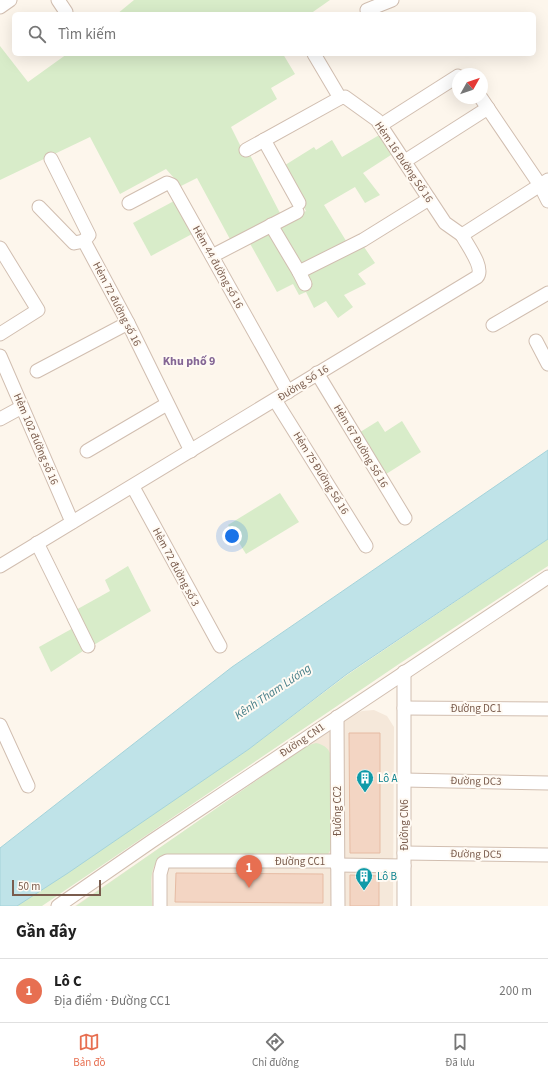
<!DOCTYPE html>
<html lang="vi">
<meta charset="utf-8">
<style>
:root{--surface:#fff;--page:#f2f2f2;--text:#222;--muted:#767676;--line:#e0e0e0;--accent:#e76f51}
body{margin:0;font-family:"Source Sans 3",sans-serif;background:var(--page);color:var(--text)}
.compass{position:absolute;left:452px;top:68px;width:36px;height:36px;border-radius:50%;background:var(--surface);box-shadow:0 4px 16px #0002;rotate:50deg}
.scale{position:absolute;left:12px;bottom:10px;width:89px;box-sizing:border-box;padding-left:4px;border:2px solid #7a5c4d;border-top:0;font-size:11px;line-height:14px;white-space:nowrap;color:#7a5c4d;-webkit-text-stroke:3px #fffaf3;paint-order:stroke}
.you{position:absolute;left:232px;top:536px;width:14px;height:14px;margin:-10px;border:3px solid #fff;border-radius:50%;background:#1a73e8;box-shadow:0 0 0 6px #1a73e833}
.badge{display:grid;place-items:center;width:26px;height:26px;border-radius:50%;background:var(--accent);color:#fff;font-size:13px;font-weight:700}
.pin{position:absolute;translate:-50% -33px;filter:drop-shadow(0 1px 2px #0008)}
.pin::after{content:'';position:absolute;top:21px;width:14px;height:12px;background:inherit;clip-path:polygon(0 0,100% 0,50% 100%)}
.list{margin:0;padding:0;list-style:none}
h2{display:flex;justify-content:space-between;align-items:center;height:52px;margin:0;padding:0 16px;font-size:17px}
h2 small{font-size:13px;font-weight:400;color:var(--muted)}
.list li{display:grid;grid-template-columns:26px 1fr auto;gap:12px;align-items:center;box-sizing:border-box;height:64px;padding:0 16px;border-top:1px solid var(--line)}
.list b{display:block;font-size:15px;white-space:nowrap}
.list p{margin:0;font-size:13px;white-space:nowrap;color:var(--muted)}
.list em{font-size:13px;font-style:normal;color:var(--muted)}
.icon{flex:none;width:22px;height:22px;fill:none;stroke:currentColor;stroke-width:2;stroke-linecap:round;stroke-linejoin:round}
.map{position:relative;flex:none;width:548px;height:906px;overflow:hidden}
.search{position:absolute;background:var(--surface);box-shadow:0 4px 16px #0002;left:12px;right:12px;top:12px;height:44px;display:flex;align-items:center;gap:10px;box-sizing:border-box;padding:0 14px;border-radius:6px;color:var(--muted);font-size:15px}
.sheet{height:116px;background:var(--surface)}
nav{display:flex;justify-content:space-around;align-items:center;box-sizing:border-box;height:56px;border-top:1px solid var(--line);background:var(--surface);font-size:11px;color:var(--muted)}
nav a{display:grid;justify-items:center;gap:2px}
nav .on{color:var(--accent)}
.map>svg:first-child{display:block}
.residential{fill:#f5e8da}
.green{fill:#d8ecc9}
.water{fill:#bfe3e8;stroke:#a5d3da}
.building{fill:#f3d5c3;stroke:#e6bba3}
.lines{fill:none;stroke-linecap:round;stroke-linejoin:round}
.minor-casing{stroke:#d1beb0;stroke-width:15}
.minor{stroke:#fff;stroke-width:13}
.labels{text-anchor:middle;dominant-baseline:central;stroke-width:4;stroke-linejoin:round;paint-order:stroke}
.street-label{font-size:11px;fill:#7a5c4d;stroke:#fffaf3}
.culture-label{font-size:11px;fill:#0d838f;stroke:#fffaf3;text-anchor:start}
.neighbourhood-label{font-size:12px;font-weight:bold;fill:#846695;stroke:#fffaf3}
.water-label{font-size:12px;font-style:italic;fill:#437c86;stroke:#fffaf3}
</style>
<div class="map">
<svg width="548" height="906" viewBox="0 0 548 906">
<rect width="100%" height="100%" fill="#fdf6ec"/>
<!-- residential -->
<path class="residential" d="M374 710 387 716 394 727 393 906H75L351 716 362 711Z"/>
<!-- green -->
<g class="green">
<path d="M134 0H330L310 14H117Z"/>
<path d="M0 46 28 82 67 54H283L295 74 271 88 277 99 231 127 245 155 249 153 281 215 231 241 197 178 181 186 166 169 120 194 90 137 0 180Z"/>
<path d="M381 134 394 153 363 173 380 195 365 203 355 187 324 205 348 244 300 269 274 226 306 211 282 167 314 147 316 150 332 140 342 157Z"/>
<path d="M174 201 192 234 151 256 133 223Z"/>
<path d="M270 229 303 274 362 244 375 263 358 274 366 284 344 295 353 307 338 318 326 301 314 308 306 292 299 295 293 284 277 292 248 240Z"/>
<path d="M378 421 385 432 402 421 421 452 383 476 357 434Z"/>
<path d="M280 493 299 522 246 554 228 525Z"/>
<path d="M548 539V566L399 664 42 906H17L249 749 347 675Z"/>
<path d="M128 566 151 611 92 646 74 611 110 591 105 580Z"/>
<path d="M75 627 86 649 51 672 39 647Z"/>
<path d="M316 743C325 745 330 749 331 758V849L328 854H167C146 862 152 888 152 906H76L306 746Z"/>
</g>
<!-- water -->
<path class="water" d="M548 450V539L347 674 249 749 68 873 17 906H0V848L232 667Z"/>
<!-- building -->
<g class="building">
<path d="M349 733H380V853H350Z"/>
<path d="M176 873 323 874V903L175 902Z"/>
<path d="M350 875 379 876V906H350Z"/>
</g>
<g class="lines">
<!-- minor casing -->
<g class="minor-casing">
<g id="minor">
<path d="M58 0 66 12"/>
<path d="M0 7 10 0"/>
<path d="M367 10 392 0"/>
<path d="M314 54 340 98"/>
<path d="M481 98 540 185 548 201"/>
<path d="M381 125 458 76"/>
<path d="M264 140 299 203"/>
<path d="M246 150 340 98 345 97 377 120 445 223 462 235"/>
<path d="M51 159 89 235 84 241 128 323 191 451"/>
<path d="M405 161 488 108"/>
<path d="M129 203 167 183 172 185 288 392"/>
<path d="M39 207 74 243 84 241"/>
<path d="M271 225 299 272 363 240 429 199"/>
<path d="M0 248 38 310 0 334"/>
<path d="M212 256 297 212"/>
<path d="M299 272 305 284"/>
<path d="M493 325 548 293"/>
<path d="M536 341 548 364"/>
<path d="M0 356 72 522"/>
<path d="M37 371 128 323"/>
<path d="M317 373 405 518"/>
<path d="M275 400 366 546"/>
<path d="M0 419 22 407"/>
<path d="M87 451 167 404"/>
<path d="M133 487 220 646"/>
<path d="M37 543 88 646"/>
<path d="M0 566 477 277C485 268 467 245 462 235L548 180"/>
<path d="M404 672V906"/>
<path d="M404 708 548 709"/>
<path d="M337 717 338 906"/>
<path d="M0 725 28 786"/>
<path d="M404 780 548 783"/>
<path d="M404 853 548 855"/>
<path d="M337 865 404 866"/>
<path d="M58 906 152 841 548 577"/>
<path d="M160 906V874L163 863 167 861H337"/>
</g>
</g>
<!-- minor -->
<use href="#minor" class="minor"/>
</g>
<!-- icons -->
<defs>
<g id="building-pin" transform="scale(0.9)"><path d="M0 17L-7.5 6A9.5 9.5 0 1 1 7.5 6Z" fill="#0f9aa8" stroke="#fffaf3"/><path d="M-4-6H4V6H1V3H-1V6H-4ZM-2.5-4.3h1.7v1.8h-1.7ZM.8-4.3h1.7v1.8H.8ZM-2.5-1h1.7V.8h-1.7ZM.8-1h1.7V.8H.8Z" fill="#fff"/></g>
</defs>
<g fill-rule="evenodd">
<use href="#building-pin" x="365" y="778"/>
<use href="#building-pin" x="364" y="876"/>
</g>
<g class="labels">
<!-- street labels -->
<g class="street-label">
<text transform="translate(404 162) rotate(56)">Hẻm 16 Đường Số 16</text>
<text transform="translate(218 267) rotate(61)">Hẻm 44 đường số 16</text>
<text transform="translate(117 304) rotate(63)">Hẻm 72 đường số 16</text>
<text transform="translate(303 383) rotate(-32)">Đường Số 16</text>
<text transform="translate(36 439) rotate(67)">Hẻm 102 đường số 16</text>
<text transform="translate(361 446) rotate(59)">Hẻm 67 Đường Số 16</text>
<text transform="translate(321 473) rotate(58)">Hẻm 75 Đường Số 16</text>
<text transform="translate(176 567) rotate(62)">Hẻm 72 đường số 3</text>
<text x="476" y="708">Đường DC1</text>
<text transform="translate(302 740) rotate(-34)">Đường CN1</text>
<text transform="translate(476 781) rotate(1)">Đường DC3</text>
<text transform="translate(337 811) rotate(-90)">Đường CC2</text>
<text transform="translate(404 825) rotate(-90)">Đường CN6</text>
<text transform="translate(476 854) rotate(1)">Đường DC5</text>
<text x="300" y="861">Đường CC1</text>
</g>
<!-- culture labels -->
<g class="culture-label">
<text x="378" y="778">Lô A</text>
<text x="377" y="876">Lô B</text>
</g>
<!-- neighbourhood labels -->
<g class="neighbourhood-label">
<text x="189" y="361">Khu phố 9</text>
</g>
<!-- water labels -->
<g class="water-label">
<text transform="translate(273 692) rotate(-34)">Kênh Tham Lương</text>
</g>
</g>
</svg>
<svg class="compass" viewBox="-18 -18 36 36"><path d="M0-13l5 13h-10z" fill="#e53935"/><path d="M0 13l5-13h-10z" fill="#767676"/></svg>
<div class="scale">50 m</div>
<div class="you"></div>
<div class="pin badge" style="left:249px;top:888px">1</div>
<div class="search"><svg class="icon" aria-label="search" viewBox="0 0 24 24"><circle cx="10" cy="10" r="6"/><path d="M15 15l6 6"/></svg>Tìm kiếm</div>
</div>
<section class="sheet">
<h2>Gần đây<small></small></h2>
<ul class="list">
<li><span class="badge">1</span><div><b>Lô C</b><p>Địa điểm · Đường CC1</p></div><em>200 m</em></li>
</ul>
</section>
<nav>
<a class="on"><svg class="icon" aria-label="map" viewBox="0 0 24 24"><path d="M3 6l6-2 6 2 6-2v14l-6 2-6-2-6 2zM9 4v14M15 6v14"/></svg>Bản đồ</a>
<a><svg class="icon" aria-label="directions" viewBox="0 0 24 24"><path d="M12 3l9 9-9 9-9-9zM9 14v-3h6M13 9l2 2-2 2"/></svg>Chỉ đường</a>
<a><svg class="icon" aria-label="saved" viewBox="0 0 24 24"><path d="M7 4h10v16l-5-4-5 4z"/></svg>Đã lưu</a>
</nav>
